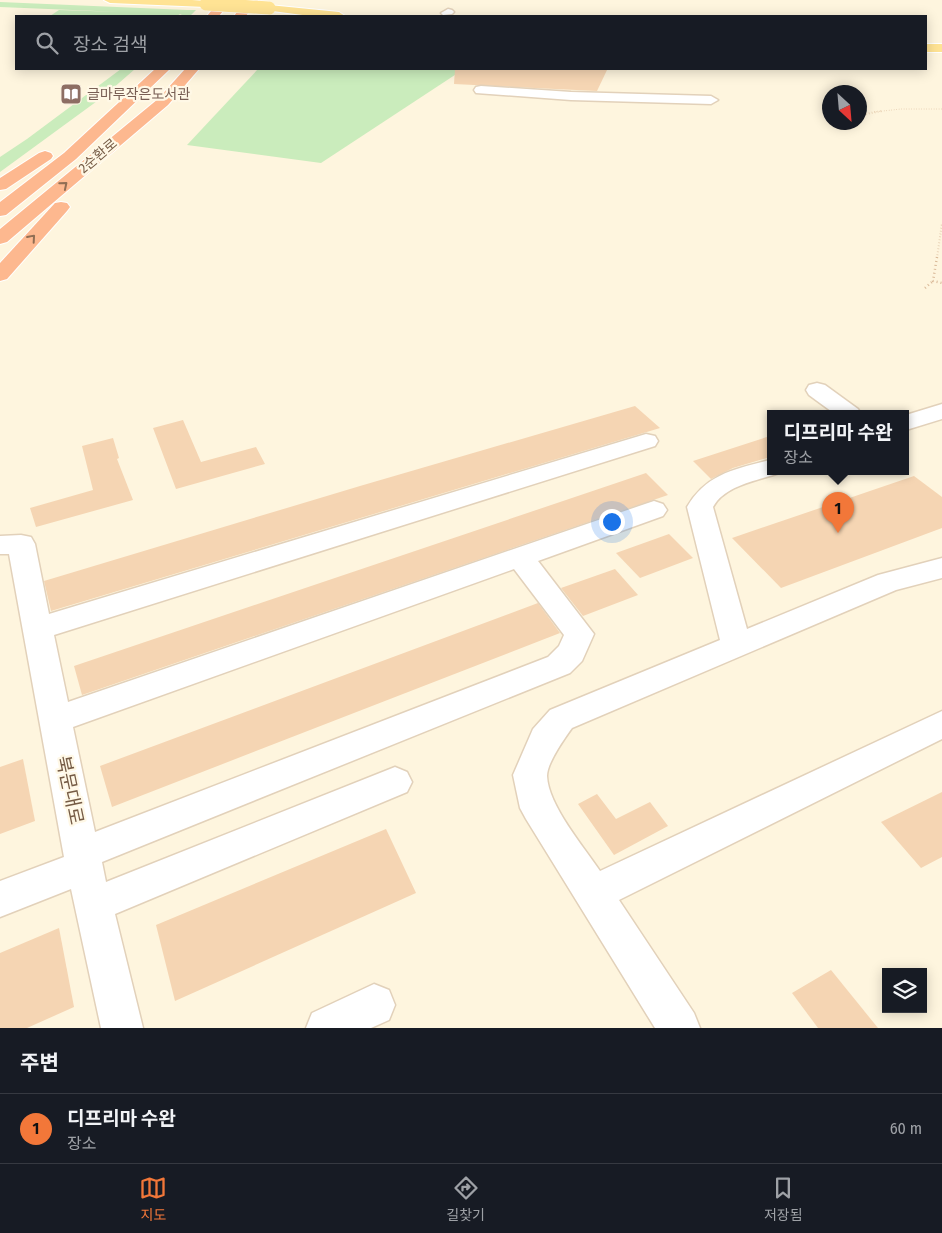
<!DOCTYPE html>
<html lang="ko">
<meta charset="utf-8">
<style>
:root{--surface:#171b24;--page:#242831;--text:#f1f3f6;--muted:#9ea1a6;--line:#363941;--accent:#f27739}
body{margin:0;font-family:"Fira Sans Condensed","Noto Sans KR",sans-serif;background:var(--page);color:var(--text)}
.controls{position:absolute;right:15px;bottom:15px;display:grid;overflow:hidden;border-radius:0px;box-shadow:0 2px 12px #0003}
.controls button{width:45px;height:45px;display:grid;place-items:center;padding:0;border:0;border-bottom:1px solid var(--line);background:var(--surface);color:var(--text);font:25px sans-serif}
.compass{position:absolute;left:822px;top:85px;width:45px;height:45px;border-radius:50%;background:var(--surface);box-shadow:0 2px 12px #0003;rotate:154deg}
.you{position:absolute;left:611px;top:521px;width:18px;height:18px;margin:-12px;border:4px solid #fff;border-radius:50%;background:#1a73e8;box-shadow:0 0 0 8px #1a73e833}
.badge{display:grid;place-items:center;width:32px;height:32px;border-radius:50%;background:var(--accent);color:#111;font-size:16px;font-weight:700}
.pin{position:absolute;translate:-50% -41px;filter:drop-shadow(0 1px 2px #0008)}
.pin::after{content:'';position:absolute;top:26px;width:18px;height:15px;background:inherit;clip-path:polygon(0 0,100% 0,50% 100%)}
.popup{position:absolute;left:767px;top:410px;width:142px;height:65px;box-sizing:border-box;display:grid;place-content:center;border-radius:0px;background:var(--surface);filter:drop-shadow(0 1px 4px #0005);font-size:16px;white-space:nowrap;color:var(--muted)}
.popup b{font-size:19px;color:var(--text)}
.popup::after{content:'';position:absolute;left:50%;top:100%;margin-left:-10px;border:10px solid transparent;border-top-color:var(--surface)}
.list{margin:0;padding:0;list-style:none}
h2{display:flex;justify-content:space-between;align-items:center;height:65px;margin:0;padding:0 20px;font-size:21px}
h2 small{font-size:16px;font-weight:400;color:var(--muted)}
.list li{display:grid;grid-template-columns:32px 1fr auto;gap:15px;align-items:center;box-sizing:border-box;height:70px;padding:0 20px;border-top:1px solid var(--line)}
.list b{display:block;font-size:19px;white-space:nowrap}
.list p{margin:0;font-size:16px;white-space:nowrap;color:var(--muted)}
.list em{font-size:16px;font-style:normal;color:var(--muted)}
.icon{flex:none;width:28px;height:28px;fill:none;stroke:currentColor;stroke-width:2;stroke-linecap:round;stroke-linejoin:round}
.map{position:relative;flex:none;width:942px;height:1028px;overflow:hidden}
.search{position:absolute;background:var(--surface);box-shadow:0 2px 12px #0003;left:15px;right:15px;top:15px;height:55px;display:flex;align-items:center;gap:12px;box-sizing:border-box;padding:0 18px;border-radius:0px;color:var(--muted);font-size:19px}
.sheet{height:135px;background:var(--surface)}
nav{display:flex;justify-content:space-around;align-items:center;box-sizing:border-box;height:70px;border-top:1px solid var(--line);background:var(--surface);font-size:14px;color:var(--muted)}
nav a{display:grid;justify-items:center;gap:2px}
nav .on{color:var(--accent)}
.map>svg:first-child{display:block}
.green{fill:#caecbc}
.building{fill:#f5d5b3}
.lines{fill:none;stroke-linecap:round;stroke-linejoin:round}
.minor-casing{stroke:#e2d1ba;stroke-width:3}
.major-casing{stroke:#fff;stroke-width:2}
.highway-casing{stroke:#fff;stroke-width:2}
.path-far2{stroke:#d9b897;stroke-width:1;stroke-dasharray:0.5 2;stroke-linecap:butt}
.path-far1{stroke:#d9b897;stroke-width:2;stroke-dasharray:0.5 2.5;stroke-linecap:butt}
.path{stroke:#d9b897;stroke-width:2.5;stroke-dasharray:1 3;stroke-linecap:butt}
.minor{fill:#fff;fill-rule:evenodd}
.major{fill:#ffe394;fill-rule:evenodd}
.highway{fill:#fdb88f;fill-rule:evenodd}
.major-bridge-casing{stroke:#fff;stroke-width:14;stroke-linecap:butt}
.major-bridge{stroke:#ffe394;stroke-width:13}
.oneway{stroke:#906e54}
.labels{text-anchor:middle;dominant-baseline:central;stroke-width:4.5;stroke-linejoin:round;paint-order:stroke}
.far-education-label{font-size:14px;fill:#785e54;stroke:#fff8e6;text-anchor:start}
.far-street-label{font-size:14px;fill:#755b45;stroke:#fff8e6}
.near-street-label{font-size:19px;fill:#755b45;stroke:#fff8e6}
</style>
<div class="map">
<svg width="942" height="1028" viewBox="0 0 942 1028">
<rect width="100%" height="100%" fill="#fef5de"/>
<!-- green -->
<g class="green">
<path d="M0 2 187 10H196L190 16H181L182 15 180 14 177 16H50L59 10 121 12 0 7Z"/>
<path d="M121 69H135L104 96 0 172V157L27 139Z"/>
<path d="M258 69H464L321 163 187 145Z"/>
</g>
<!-- building -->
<g class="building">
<path d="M455 69H583L607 70 597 91 454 84Z"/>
<path d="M635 406 660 428 51 611 44 581 360 486Z"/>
<path d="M183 420 201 462 256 447 265 464 176 489 153 428Z"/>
<path d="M770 436V457L733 468 711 479 693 461Z"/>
<path d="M113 438 119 458 117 459 133 500 36 527 30 508 93 490 82 446Z"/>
<path d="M646 473 668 495 82 695 74 666Z"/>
<path d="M914 476 942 497V528L781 588 732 538Z"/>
<path d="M669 534 693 558 640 578 616 553Z"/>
<path d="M615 569 638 595 583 616 561 588Z"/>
<path d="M538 603 560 633 112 807 100 766Z"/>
<path d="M23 759 35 821 0 834V767Z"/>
<path d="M942 792V857L921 868 881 822Z"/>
<path d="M597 794 616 819 650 802 668 826 614 855 578 804Z"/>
<path d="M386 829 416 893 175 1001 156 925Z"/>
<path d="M59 928 74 1007 27 1028H0V953Z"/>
<path d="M831 970 878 1028H818L792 993Z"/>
</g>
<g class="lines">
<!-- minor casing -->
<g class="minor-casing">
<g id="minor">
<path d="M448 9 452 10 454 12 452 14 443 15 441 13Z"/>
<path d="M481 86 571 92 711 96 718 100 711 104 571 100 476 93 474 90 476 87Z"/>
<path d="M817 383 825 385 858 409 861 414H835L809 395 806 390 809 385Z"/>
<path d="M942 404V419L906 430V415Z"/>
<path d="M646 434 655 436 658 441 655 446 54 635 68 702 645 504 654 501 663 504 667 510 663 516 538 561 594 634 582 661 570 673 102 862 106 882 395 767 407 772 412 782 407 792 115 914 143 1028H101L71 889 0 917V881L64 857 9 554H0V536L21 535 31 537 35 544 49 614ZM514 569 564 635 559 646 548 657 95 832 73 727Z"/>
<path d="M770 460V472H780L779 473C757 481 725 485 713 507L747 629 878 575 942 558V578L896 590 572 728C564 739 547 763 547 776 548 805 584 847 600 871L942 711V739L619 900 694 1013 700 1028H655L526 819 520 808 513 775 533 729 550 710 720 640 687 507C706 474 735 469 770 460Z"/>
<path d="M374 984 389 990 395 1005 389 1020 371 1028H306L312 1013Z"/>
</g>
</g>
<!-- major casing -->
<g class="major-casing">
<g id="major">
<path d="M104 0H192L206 1 212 4 206 7 110 3Z"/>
<path d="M269 5 339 12 345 16H310L265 10 263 8 265 6Z"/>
<rect x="926" y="44" width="16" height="8"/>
</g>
</g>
<!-- highway casing -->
<g class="highway-casing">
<g id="highway">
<path d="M220 0H232L219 16H207Z"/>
<path d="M246 0H258L246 16H234Z"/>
<path d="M155 69H170L76 159 6 215 0 216V202L64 153Z"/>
<path d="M185 69H199L168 105 7 242 0 244V229L158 99Z"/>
<path d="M45 151 51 153 53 156 51 159 6 189 0 190V178L39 153Z"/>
<path d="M61 202 67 203 70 207 67 211 7 279 0 281V263L55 203Z"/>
</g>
</g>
<!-- path-far2 -->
<path class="path-far2" d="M874 112 901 109H942"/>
<!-- path-far1 -->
<g class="path-far1">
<path d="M860 115 882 111"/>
<path d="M847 122 852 124"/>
<path d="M937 258 942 223"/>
</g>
<!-- path -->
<g class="path">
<path d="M937 257 933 281 942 283"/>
<path d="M925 288 933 281"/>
</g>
<!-- minor -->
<use href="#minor" class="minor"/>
<!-- major -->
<use href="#major" class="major"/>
<!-- highway -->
<use href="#highway" class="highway"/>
<!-- major-bridge casing -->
<g class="major-bridge-casing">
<path id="major-bridge" d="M206 4 269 8"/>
</g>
<!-- major-bridge -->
<use href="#major-bridge" class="major-bridge"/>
</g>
<!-- one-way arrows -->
<defs><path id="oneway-chevron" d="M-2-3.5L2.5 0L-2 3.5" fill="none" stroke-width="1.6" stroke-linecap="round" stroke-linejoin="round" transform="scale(1.25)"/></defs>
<g class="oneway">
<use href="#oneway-chevron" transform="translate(64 185) rotate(-40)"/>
<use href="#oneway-chevron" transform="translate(32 238) rotate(-49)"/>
</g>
<!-- icons -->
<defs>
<g id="library-square" transform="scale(1.125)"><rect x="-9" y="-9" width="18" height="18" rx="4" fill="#8d6e63" stroke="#fff8e6"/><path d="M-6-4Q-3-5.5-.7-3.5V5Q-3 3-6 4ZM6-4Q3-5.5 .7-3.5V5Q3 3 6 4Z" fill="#fff"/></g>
</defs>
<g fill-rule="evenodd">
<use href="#library-square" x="71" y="94"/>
</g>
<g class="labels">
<!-- far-education labels -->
<g class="far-education-label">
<text x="87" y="94">글마루작은도서관</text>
</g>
<!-- far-street labels -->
<g class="far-street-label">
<text transform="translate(98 156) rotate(-40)">2순환로</text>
</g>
<!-- near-street labels -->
<g class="near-street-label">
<text transform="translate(70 790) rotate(78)">북문대로</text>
</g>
</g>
</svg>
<div class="controls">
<button><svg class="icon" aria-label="layers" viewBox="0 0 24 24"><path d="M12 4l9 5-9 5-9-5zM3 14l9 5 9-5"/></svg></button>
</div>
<svg class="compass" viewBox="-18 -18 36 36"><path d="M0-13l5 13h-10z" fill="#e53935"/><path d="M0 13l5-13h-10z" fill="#9ea1a6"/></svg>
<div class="you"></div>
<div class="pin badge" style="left:838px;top:533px">1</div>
<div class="popup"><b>디프리마 수완</b>장소</div>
<div class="search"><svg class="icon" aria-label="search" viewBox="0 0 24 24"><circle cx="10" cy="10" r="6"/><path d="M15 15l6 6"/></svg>장소 검색</div>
</div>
<section class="sheet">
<h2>주변<small></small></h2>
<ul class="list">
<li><span class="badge">1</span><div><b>디프리마 수완</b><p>장소</p></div><em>60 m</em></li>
</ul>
</section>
<nav>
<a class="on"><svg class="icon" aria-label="map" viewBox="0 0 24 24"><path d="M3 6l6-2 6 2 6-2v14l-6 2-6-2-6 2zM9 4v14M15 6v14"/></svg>지도</a>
<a><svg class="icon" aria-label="directions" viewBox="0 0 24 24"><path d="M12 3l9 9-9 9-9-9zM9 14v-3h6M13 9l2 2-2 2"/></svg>길찾기</a>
<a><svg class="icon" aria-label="saved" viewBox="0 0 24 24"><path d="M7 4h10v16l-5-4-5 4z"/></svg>저장됨</a>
</nav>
